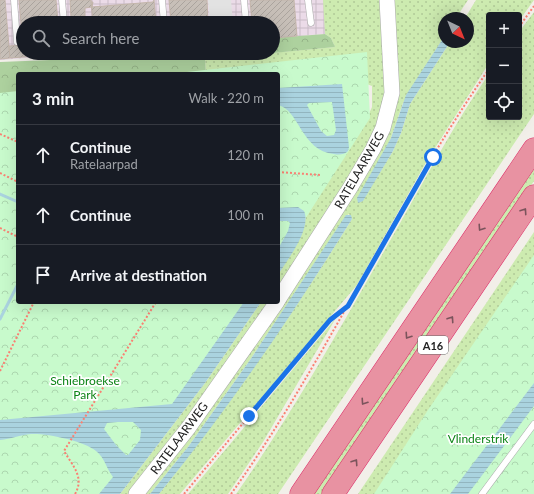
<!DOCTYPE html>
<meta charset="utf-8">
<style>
:root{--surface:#171b24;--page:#20242c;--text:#f1f3f6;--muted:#9ea1a6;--line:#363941}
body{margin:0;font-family:Lato,sans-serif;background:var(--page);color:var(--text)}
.controls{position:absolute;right:12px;top:12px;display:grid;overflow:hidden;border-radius:4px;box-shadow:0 4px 16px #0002}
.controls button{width:36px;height:36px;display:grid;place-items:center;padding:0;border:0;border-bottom:1px solid var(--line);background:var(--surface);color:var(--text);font:20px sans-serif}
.compass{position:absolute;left:438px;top:12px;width:36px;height:36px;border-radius:50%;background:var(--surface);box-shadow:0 4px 16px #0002;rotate:137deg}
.stop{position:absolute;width:12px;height:12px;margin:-9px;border:3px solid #1a73e8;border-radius:50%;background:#fff}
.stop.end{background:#1a73e8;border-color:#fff;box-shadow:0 1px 4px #0008}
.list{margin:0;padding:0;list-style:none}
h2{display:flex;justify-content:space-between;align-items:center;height:52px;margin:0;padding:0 16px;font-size:17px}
h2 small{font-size:13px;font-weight:400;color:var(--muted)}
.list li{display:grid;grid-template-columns:26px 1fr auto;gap:12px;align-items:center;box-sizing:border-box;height:60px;padding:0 16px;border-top:1px solid var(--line)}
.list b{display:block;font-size:15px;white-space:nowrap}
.list p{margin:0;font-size:13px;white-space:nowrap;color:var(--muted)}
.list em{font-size:13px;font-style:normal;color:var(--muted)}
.icon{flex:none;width:22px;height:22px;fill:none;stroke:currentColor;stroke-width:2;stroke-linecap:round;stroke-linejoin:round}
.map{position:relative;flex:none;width:534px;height:494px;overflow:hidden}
.search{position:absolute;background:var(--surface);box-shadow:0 4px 16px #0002;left:16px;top:16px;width:264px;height:44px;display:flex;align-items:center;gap:10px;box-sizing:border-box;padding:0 14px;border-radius:22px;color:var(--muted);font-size:15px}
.panel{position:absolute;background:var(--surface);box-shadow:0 4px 16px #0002;left:16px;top:72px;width:264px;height:232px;border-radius:4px}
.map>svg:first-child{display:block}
.industrial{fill:url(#industrial-grid)}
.grass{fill:url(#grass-dots)}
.forest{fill:url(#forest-crowns)}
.park{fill:url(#park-crowns)}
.parking{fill:#e2e2e2}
.water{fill:url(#water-rules);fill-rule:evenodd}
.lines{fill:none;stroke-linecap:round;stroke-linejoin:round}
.stream{stroke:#aad3df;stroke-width:3}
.building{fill:url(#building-hatch);stroke:#c4b6ab}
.service-casing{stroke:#a9a9a9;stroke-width:7}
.tertiary-casing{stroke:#a9a9a9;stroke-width:16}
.motorway-casing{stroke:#dc2a67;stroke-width:23}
.path{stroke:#fa8072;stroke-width:2;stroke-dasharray:2 2;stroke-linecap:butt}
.service{stroke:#fff;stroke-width:6}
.tertiary{stroke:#fff;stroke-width:15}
.motorway{stroke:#e892a2;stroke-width:22}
.oneway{stroke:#7b545c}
.route{stroke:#1a73e8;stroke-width:5}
.labels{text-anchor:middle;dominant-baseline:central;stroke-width:3.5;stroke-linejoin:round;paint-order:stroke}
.shield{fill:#fff;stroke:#646464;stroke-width:1}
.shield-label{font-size:11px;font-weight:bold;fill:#222}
.street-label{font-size:12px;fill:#222;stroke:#fff}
.park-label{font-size:12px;fill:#0c8416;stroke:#fff}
</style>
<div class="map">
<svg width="534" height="494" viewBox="0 0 534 494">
<defs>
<pattern id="industrial-grid" width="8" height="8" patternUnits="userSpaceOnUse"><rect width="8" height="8" fill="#ebdbe8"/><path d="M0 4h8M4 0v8" fill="none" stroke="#c9bcc7"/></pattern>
<pattern id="grass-dots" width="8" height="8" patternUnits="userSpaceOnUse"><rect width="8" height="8" fill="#cdebb0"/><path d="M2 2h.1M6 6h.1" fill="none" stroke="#b0c997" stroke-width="1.8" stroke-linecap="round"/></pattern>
<pattern id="forest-crowns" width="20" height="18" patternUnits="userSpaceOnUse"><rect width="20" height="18" fill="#add19e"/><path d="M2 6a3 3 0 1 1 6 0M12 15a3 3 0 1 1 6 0" fill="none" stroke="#95b388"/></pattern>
<pattern id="park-crowns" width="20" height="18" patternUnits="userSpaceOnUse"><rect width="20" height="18" fill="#c8facc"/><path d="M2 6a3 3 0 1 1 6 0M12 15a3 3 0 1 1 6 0" fill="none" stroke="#acd6af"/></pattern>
<pattern id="water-rules" width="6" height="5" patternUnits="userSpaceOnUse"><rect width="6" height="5" fill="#aad3df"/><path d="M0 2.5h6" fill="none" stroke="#92b5bf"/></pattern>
<pattern id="building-hatch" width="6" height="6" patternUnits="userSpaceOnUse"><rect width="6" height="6" fill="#c7bfb8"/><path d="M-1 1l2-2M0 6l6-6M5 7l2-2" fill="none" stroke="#aba49e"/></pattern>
</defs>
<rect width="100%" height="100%" fill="#f2efe9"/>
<!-- industrial -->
<path class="industrial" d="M0 0H360L325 34 273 38V23H23V53H91L0 60Z"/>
<!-- grass -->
<g class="grass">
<path d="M323 0H381L386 101 368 148 278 291V275L299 240 306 217 367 118 372 107V86L364 83 278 74H206L205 59 335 47 331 38 325 34Z"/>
<path d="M391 0H468L456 18H444V37L403 103 391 138 361 203 393 151 401 133 410 104 450 42H468V18H465L476 0H534L519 21V15H489V63L428 159 357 285 180 494H159C229 406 293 314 352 219L349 214 346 216 250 360 188 447 150 494H142L386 135Z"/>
<path d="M534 12V114L278 494H236C296 408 347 316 399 225 428 174 455 122 489 74V117H519V32Z"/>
<path d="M534 166V181L323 494H313Z"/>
<path d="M534 232V383L450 494H358Z"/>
<path d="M261 302H271L234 356 129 494H120L205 383Z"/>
<path d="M336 318 263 442 228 494H188Z"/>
</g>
<!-- forest -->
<g class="forest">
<path d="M325 34 331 38 335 47 273 53V38Z"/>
<path d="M136 53H273L205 59 206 74H18V140L0 132V62L75 59Z"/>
</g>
<!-- park -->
<g class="park">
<path d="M367 52 370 118 278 261V74H169Z"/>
<path d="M18 91V302H252L111 494H0V93Z"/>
<path d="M534 255V494H374L428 410Z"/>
</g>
<!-- parking -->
<path class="parking" d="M208 0H231L233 23H210Z"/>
<!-- water -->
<g class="water">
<path d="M444 37V42H450L410 104 401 133 393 151 363 201 358 203 357 198 391 138 406 95Z"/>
<path d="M342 84 349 147 348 151C344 155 339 155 334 154 301 151 299 109 278 105V88ZM332 102 336 130 334 135 327 136 321 131 307 105 309 103Z"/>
<path d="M298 207 304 211C312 229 287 260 278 275V249L288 231 290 223 288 221H278V208Z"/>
<path d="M346 215H351L352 219C293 314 230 407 159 494H150L188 447 250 360Z"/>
<path d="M244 302H261L205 383 120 494H99L113 477C106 468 105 458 96 451 85 441 46 433 31 434 20 435 11 439 0 440V420L172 404ZM118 422H133L141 430 140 440 128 455H126L116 445 104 429 107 423Z"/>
<path d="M534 383V406L468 494H450Z"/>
</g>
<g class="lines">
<!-- stream -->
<g class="stream">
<path d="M0 194 18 202"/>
<path d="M0 319 18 284"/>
</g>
</g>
<!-- building -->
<g class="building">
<path d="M0 0H5L10 58 0 59Z"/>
<path d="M19 0H56L58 23H23V53H74L10 58 9 46 23 45Z"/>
<path d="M70 0H91L92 7 85 8V16L71 17Z"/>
<path d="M154 0 156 23H93L91 2H93L92 7 153 2Z"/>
<path d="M169 0H207L208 23H171Z"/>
<path d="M250 0H294L297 36 273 38V23H252Z"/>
<rect x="75" y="53" width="8" height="6"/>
</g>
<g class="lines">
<!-- service casing -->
<g class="service-casing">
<g id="service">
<path d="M14 0 17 42"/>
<path d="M62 0 64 23"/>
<path d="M162 0 164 23"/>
<path d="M244 0 246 23"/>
<path d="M308 0 311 23"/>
<path d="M482 494 534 424"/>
</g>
</g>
<!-- tertiary casing -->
<g class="tertiary-casing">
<g id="tertiary">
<path d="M278 300 350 188 373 149 383 128 392 93 387 0"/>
<path d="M136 494 189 427 277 302"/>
</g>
</g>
<!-- motorway casing -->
<g class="motorway-casing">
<g id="motorway">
<path d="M301 494 534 149"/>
<path d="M333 494 534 196"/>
</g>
</g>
<!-- path -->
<g class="path">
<path d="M519 27 534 6"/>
<path d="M0 134 18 142"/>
<path d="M278 172 320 175"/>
<path d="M0 173 18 182"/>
<path d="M0 228 16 236"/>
<path d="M0 371 34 302"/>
<path d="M75 494C85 477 72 465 64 451L156 302"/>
<path d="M184 494 330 319 347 307"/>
<path d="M231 494C328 359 394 205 489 69"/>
</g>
<!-- service -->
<use href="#service" class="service"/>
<!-- tertiary -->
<use href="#tertiary" class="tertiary"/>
<!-- motorway -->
<use href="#motorway" class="motorway"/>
</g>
<!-- one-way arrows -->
<defs><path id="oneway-chevron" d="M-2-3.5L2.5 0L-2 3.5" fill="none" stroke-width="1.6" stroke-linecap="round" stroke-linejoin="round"/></defs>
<g class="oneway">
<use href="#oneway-chevron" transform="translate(524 211) rotate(-56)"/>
<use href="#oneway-chevron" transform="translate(481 228) rotate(124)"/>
<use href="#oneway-chevron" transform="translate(451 319) rotate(-56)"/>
<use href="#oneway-chevron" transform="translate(408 336) rotate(124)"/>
<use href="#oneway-chevron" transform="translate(364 402) rotate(124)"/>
<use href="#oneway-chevron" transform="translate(355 462) rotate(-56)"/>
</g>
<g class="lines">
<!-- route -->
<path class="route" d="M249 416 330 320 348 306 433 157"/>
</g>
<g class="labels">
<!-- shield labels -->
<rect class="shield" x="418" y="336" width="30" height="18" rx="3"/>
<g class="shield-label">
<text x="433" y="345">A16</text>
</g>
<!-- street labels -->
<g class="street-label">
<text transform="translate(359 170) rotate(-60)">RATELAARWEG</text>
<text transform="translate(179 438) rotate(-53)">RATELAARWEG</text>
</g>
<!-- park labels -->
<g class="park-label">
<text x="85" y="380">Schiebroekse<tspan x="85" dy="14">Park</tspan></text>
<text x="478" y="438">Vlinderstrik</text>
</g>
</g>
</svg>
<div class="controls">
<button>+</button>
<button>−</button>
<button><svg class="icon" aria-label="locate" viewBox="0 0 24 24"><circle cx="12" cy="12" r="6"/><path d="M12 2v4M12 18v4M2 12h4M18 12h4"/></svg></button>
</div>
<svg class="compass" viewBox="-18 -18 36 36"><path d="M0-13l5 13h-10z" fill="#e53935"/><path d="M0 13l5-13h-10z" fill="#9ea1a6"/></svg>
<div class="stop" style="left:433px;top:157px"></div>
<div class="stop end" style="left:249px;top:416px"></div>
<div class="search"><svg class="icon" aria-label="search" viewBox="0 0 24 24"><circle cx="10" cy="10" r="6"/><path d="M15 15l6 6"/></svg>Search here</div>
<section class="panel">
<h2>3 min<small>Walk · 220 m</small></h2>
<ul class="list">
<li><svg class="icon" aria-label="ahead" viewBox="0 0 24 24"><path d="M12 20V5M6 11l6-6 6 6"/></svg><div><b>Continue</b><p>Ratelaarpad</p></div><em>120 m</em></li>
<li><svg class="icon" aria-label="ahead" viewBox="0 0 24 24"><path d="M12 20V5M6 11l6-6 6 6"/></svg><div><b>Continue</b></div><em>100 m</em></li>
<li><svg class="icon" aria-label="arrive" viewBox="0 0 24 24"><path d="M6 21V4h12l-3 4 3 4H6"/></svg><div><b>Arrive at destination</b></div></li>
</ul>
</section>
</div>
